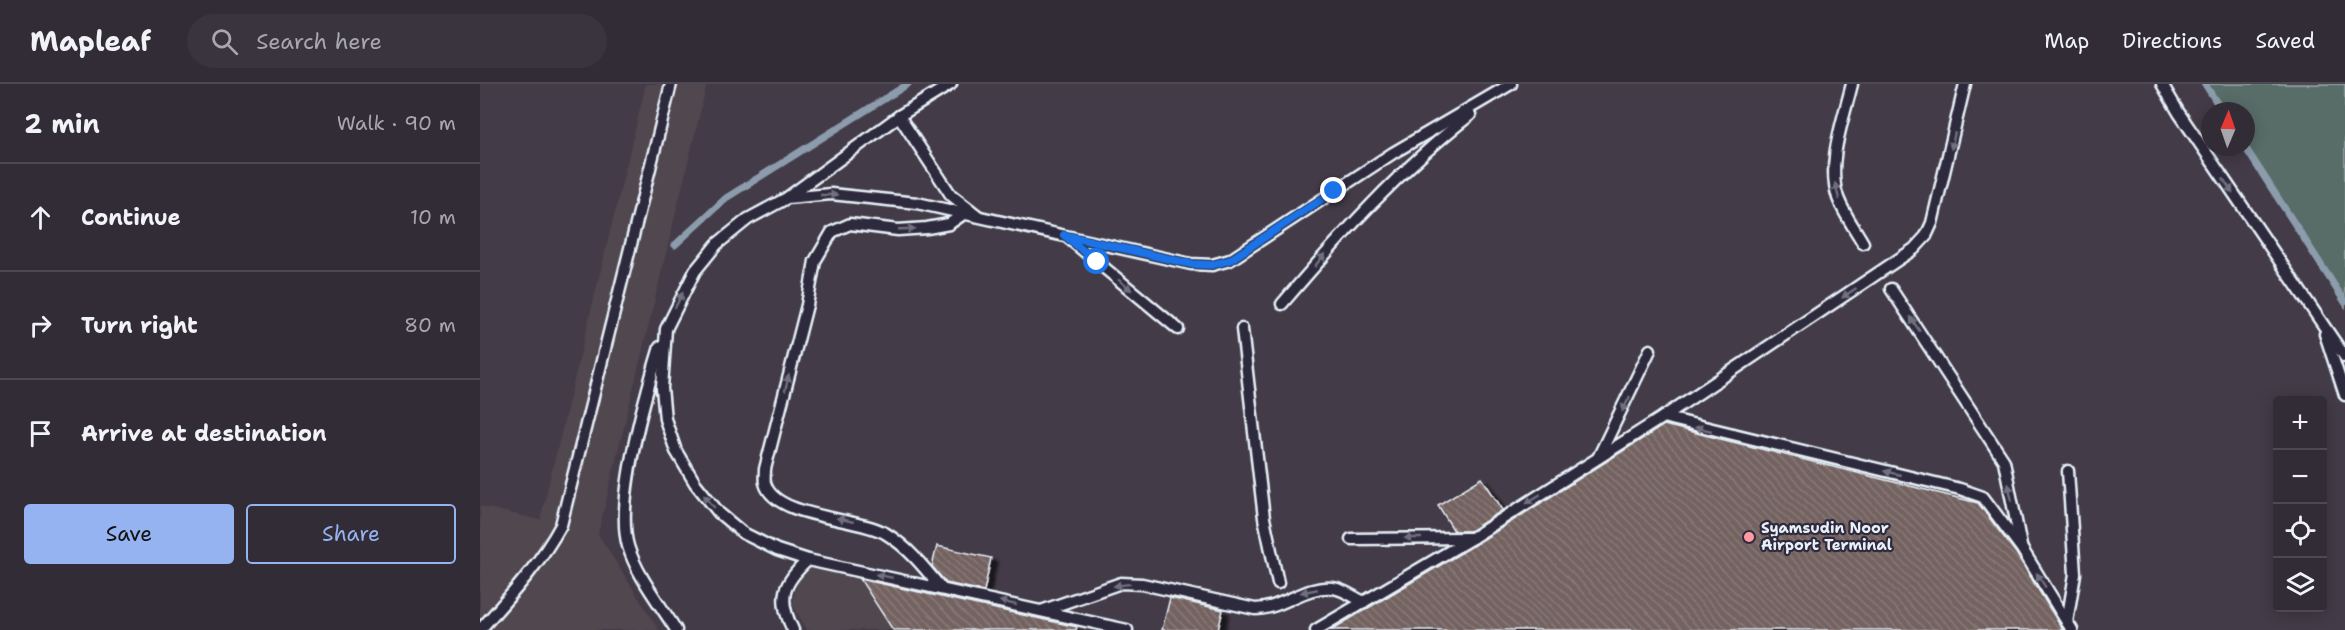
<!DOCTYPE html>
<meta charset="utf-8">
<style>
:root{--surface:#322c36;--page:#3a343e;--text:#f1f3f6;--muted:#a8a7ad;--line:#4d4851;--accent:#95b2f1}
body{margin:0;font-family:"Shantell Sans",sans-serif;background:var(--page);color:var(--text)}
.controls{position:absolute;right:18px;bottom:18px;display:grid;overflow:hidden;border-radius:6px;box-shadow:0 3px 15px #0003}
.controls button{width:54px;height:54px;display:grid;place-items:center;padding:0;border:0;border-bottom:2px solid var(--line);background:var(--surface);color:var(--text);font:30px sans-serif}
.compass{position:absolute;left:1721px;top:18px;width:54px;height:54px;border-radius:50%;background:var(--surface);box-shadow:0 3px 15px #0003;rotate:2deg}
.stop{position:absolute;width:18px;height:18px;margin:-14px;border:4px solid #1a73e8;border-radius:50%;background:#fff}
.stop.end{background:#1a73e8;border-color:#fff;box-shadow:0 2px 6px #0008}
.list{margin:0;padding:0;list-style:none}
h2{display:flex;justify-content:space-between;align-items:center;height:78px;margin:0;padding:0 24px;font-size:26px}
h2 small{font-size:20px;font-weight:400;color:var(--muted)}
.list li{display:grid;grid-template-columns:39px 1fr auto;gap:18px;align-items:center;box-sizing:border-box;height:108px;padding:0 24px;border-top:2px solid var(--line)}
.list b{display:block;font-size:22px;white-space:nowrap}
.list em{font-size:20px;font-style:normal;color:var(--muted)}
.actions{display:flex;gap:12px;padding:18px 24px}
.actions a{flex:1;padding:14px 0;border:2px solid var(--accent);border-radius:6px;text-align:center;font-size:21px;color:var(--accent)}
.actions .main{background:var(--accent);color:#111}
.icon{flex:none;width:33px;height:33px;fill:none;stroke:currentColor;stroke-width:2;stroke-linecap:round;stroke-linejoin:round}
.map{position:relative;flex:none;width:1865px;height:546px;overflow:hidden}
header{display:flex;align-items:center;gap:36px;box-sizing:border-box;height:84px;padding:0 30px;background:var(--surface);border-bottom:2px solid var(--line)}
header strong{font-size:28px}
nav{display:flex;gap:33px;margin-inline-start:auto;font-size:21px}
.search{width:420px;height:54px;background:var(--page);display:flex;align-items:center;gap:15px;box-sizing:border-box;padding:0 21px;border-radius:33px;color:var(--muted);font-size:22px}
main{display:flex}
aside{flex:1;background:var(--surface)}
.map>svg:first-child{display:block}
.built{fill:#51474f}
.green{fill:#586d67;stroke:#a0afb0;stroke-width:1.5}
.lines{fill:none;stroke-linecap:round;stroke-linejoin:round}
.stream{stroke:#8c9cac;stroke-width:7}
.building{fill:url(#building-back-hatch);stroke:#e8f1f8;stroke-width:1.5;filter:url(#shadow)}
.lane-casing{stroke:#e8f1f8;stroke-width:15}
.lane{stroke:#2f2a3d;stroke-width:10}
.oneway{fill:#70707e}
.route{stroke:#1a73e8;stroke-width:8}
.poi-dot{fill:#ff9aa2;stroke:#2f2a3d;stroke-width:2}
.labels{text-anchor:middle;dominant-baseline:central;stroke-width:4.5;stroke-linejoin:round;paint-order:stroke}
.poi-label{font-size:15px;font-weight:bold;fill:#e8f1f8;stroke:#2f2a3d;text-anchor:start}
</style>
<header>
<strong>Mapleaf</strong>
<div class="search"><svg class="icon" aria-label="search" viewBox="0 0 24 24"><circle cx="10" cy="10" r="6"/><path d="M15 15l6 6"/></svg>Search here</div>
<nav><a>Map</a><a>Directions</a><a>Saved</a></nav>
</header>
<main>
<aside>
<h2>2 min<small>Walk · 90 m</small></h2>
<ul class="list">
<li><svg class="icon" aria-label="ahead" viewBox="0 0 24 24"><path d="M12 20V5M6 11l6-6 6 6"/></svg><div><b>Continue</b></div><em>10 m</em></li>
<li><svg class="icon" aria-label="right" viewBox="0 0 24 24"><path d="M7 20v-9h11M14 6l5 5-5 5"/></svg><div><b>Turn right</b></div><em>80 m</em></li>
<li><svg class="icon" aria-label="arrive" viewBox="0 0 24 24"><path d="M6 21V4h12l-3 4 3 4H6"/></svg><div><b>Arrive at destination</b></div></li>
</ul>
<div class="actions"><a class="main">Save</a><a>Share</a></div>
</aside>
<div class="map">
<svg width="1865" height="546" viewBox="0 0 1865 546">
<defs>
<pattern id="building-back-hatch" width="6" height="6" patternUnits="userSpaceOnUse" patternTransform="scale(1.5)"><rect width="6" height="6" fill="#736260"/><path d="M-1 5l2 2M0 0l6 6M5-1l2 2" fill="none" stroke="#877978"/></pattern>
<filter id="shadow"><feDropShadow dx="6" dy="4" stdDeviation="1.5" flood-color="#0009"/></filter>
</defs>
<rect width="100%" height="100%" fill="#433b48"/>
<filter id="ink" filterUnits="userSpaceOnUse"><feTurbulence type="fractalNoise" baseFrequency=".0167" numOctaves="2"/><feDisplacementMap in="SourceGraphic" scale="12" xChannelSelector="R" yChannelSelector="G"/><feConvolveMatrix kernelMatrix="1 2 1 2 8 2 1 2 1" color-interpolation-filters="sRGB"/></filter>
<g filter="url(#ink)">
<!-- built -->
<g class="built">
<path d="M166 0H227L118 450 179 546H0V422L60 436Z"/>
<path d="M332 480 633 546H327L312 519 319 492Z"/>
</g>
<!-- green -->
<path class="green" d="M1722 0H1865V223L1763 63H1766V27H1740Z"/>
<g class="lines">
<!-- stream -->
<g class="stream">
<path d="M1725 0 1742 27"/>
<path d="M1765 63 1865 218"/>
<path d="M195 161 246 114 428 0"/>
</g>
</g>
<!-- building -->
<g class="building">
<path d="M1184 341 1498 419 1536 469 1583 546H851L996 460Z"/>
<path d="M1002 394 1023 426 990 447H974L958 421Z"/>
<path d="M457 462 511 474 504 507 466 499 452 482Z"/>
<path d="M380 495 597 543 596 546H413Z"/>
<path d="M690 514 743 526 738 546H682Z"/>
</g>
<g class="lines">
<!-- lane casing -->
<g class="lane-casing">
<g id="lane">
<path d="M1372 0C1364 34 1346 79 1358 114 1364 130 1375 145 1383 159"/>
<path d="M1682 0 1699 29 1865 273"/>
<path d="M419 32 471 111 498 132"/>
<path d="M308 113 419 32 471 0"/>
<path d="M587 153 698 245"/>
<path d="M1411 205 1524 377 1541 462"/>
<path d="M802 220C860 152 919 86 990 31"/>
<path d="M762 245 784 434 798 499"/>
<path d="M1845 250 1865 311"/>
<path d="M180 263C166 309 135 417 148 462 157 492 180 520 196 546"/>
<path d="M1183 333 1434 165 1446 152 1452 139 1485 0"/>
<path d="M1118 374 1170 266"/>
<path d="M871 455 992 454"/>
<path d="M461 504C444 483 428 463 405 449 376 433 294 434 285 399 284 395 285 389 285 385L327 221 335 177 352 148 370 140 418 146 447 144 469 140 482 131"/>
<path d="M561 527 641 499 662 500 775 525C803 525 824 501 853 504 863 505 875 514 884 518"/>
<path d="M1587 538 1595 490 1588 387"/>
<path d="M0 546C29 513 60 480 81 441L191 0"/>
<path d="M313 546C297 514 303 499 328 476"/>
<path d="M647 546 328 476 297 466 263 449 239 429 215 399 196 367 185 335 182 304 186 245 215 187 237 160 268 135 307 114 351 110 437 119 711 180 732 181 750 176 913 69 1031 0"/>
<path d="M836 546 992 454 1183 333 1480 405 1503 413 1542 465 1592 546"/>
</g>
</g>
<!-- lane -->
<use href="#lane" class="lane"/>
</g>
<!-- one-way arrows -->
<defs><path id="oneway-solid" d="M-6-.8H1V-3.2L6.5 0L1 3.2V.8H-6Z" transform="scale(1.5)"/></defs>
<g class="oneway">
<use href="#oneway-solid" transform="translate(1473 57) rotate(102)"/>
<use href="#oneway-solid" transform="translate(1748 102) rotate(56)"/>
<use href="#oneway-solid" transform="translate(1357 107) rotate(-104)"/>
<use href="#oneway-solid" transform="translate(349 111)"/>
<use href="#oneway-solid" transform="translate(427 145) rotate(-2)"/>
<use href="#oneway-solid" transform="translate(840 176) rotate(-50)"/>
<use href="#oneway-solid" transform="translate(645 201) rotate(39)"/>
<use href="#oneway-solid" transform="translate(1369 209) rotate(146)"/>
<use href="#oneway-solid" transform="translate(199 216) rotate(-63)"/>
<use href="#oneway-solid" transform="translate(1435 240) rotate(-123)"/>
<use href="#oneway-solid" transform="translate(307 299) rotate(-76)"/>
<use href="#oneway-solid" transform="translate(1146 320) rotate(117)"/>
<use href="#oneway-solid" transform="translate(1223 345) rotate(-167)"/>
<use href="#oneway-solid" transform="translate(1412 389) rotate(-167)"/>
<use href="#oneway-solid" transform="translate(1530 408) rotate(-101)"/>
<use href="#oneway-solid" transform="translate(1053 415) rotate(148)"/>
<use href="#oneway-solid" transform="translate(229 417) rotate(-129)"/>
<use href="#oneway-solid" transform="translate(365 436) rotate(-167)"/>
<use href="#oneway-solid" transform="translate(933 454) rotate(180)"/>
<use href="#oneway-solid" transform="translate(404 492) rotate(-168)"/>
<use href="#oneway-solid" transform="translate(1561 496) rotate(-122)"/>
<use href="#oneway-solid" transform="translate(642 501) rotate(173)"/>
<use href="#oneway-solid" transform="translate(829 507) rotate(169)"/>
<use href="#oneway-solid" transform="translate(528 519) rotate(-167)"/>
</g>
</g>
<g class="lines" filter="url(#ink)">
<!-- route -->
<path class="route" d="M617 178 584 151 711 180 732 181 750 176 854 107"/>
</g>
<!-- markers -->
<circle class="poi-dot" cx="1269" cy="453" r="6"/>
<g class="labels">
<!-- poi labels -->
<g class="poi-label">
<text x="1281" y="444">Syamsudin Noor<tspan x="1281" dy="17">Airport Terminal</tspan></text>
</g>
</g>
</svg>
<div class="controls">
<button>+</button>
<button>−</button>
<button><svg class="icon" aria-label="locate" viewBox="0 0 24 24"><circle cx="12" cy="12" r="6"/><path d="M12 2v4M12 18v4M2 12h4M18 12h4"/></svg></button>
<button><svg class="icon" aria-label="layers" viewBox="0 0 24 24"><path d="M12 4l9 5-9 5-9-5zM3 14l9 5 9-5"/></svg></button>
</div>
<svg class="compass" viewBox="-18 -18 36 36"><path d="M0-13l5 13h-10z" fill="#e53935"/><path d="M0 13l5-13h-10z" fill="#a8a7ad"/></svg>
<div class="stop" style="left:617px;top:178px"></div>
<div class="stop end" style="left:854px;top:107px"></div>
</div>
</main>
